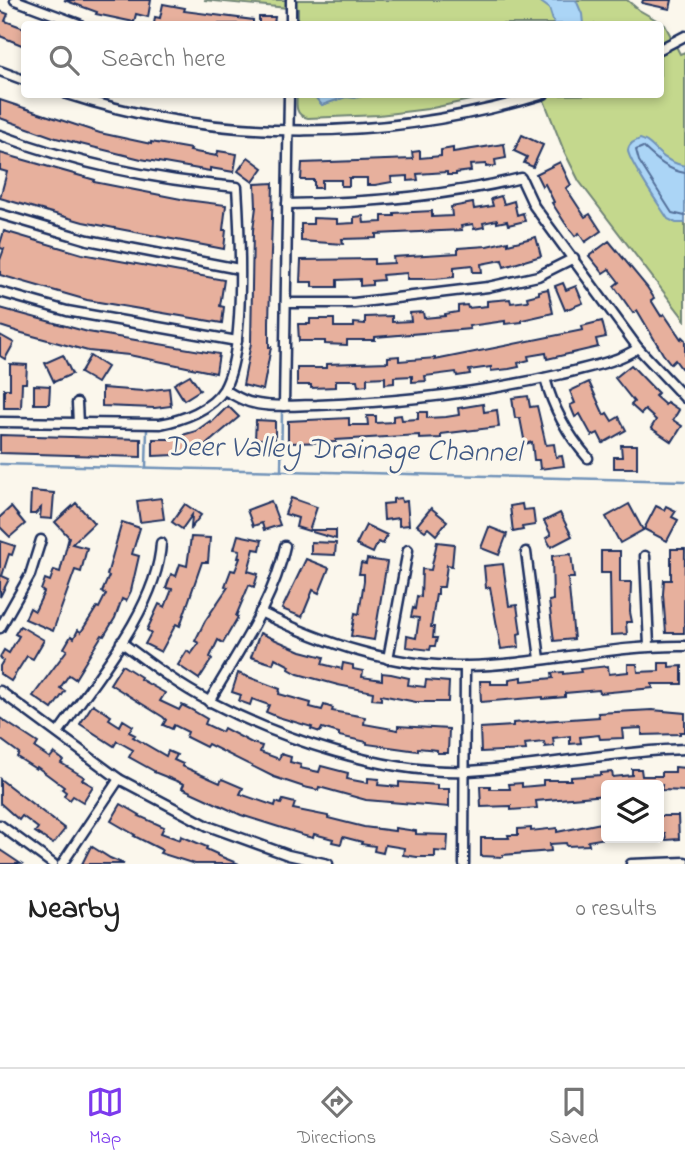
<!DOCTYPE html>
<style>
:root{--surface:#fff;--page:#f6f6f6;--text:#222;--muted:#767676;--line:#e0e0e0;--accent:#7c3aed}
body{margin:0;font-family:"Indie Flower",sans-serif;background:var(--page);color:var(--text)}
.controls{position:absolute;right:21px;bottom:21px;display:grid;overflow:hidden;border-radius:7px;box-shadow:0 4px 10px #0003}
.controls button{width:63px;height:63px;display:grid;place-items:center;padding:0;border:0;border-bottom:2px solid var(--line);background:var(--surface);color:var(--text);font:35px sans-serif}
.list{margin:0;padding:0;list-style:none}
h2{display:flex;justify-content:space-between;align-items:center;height:91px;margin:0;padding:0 28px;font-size:30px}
h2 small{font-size:23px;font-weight:400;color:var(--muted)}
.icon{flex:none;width:38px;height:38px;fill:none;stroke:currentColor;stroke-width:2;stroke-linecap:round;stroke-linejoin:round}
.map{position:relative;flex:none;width:685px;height:864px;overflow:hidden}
.search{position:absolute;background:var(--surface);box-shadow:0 4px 10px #0003;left:21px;right:21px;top:21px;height:77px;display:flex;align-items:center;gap:18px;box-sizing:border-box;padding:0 24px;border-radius:7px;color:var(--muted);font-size:26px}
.sheet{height:203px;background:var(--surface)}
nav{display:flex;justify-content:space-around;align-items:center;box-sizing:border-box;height:98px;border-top:2px solid var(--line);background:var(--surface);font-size:19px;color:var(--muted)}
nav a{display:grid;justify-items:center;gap:4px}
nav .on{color:var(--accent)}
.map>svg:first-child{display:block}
.green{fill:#c4d88d;stroke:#708476;stroke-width:2}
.water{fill:#abd5f6;stroke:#7193b9;stroke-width:2}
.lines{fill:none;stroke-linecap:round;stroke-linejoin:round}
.shore{stroke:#55719b;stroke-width:2}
.stream{stroke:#7193b9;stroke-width:2.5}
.building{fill:#e7b09d;stroke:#1b2f5e;stroke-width:2}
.minor-casing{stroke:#1b2f5e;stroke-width:13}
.minor{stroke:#fbf7ec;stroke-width:8}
.labels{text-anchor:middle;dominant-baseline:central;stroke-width:6;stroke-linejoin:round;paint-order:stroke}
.water-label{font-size:30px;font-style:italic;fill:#3f5884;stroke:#fbf7ec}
</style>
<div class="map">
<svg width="685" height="864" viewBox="0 0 685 864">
<rect width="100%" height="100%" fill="#fbf7ec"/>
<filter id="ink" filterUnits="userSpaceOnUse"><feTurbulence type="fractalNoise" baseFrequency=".0143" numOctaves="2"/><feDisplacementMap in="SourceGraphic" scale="14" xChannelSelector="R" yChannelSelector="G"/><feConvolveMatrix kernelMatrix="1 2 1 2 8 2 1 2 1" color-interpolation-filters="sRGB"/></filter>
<g filter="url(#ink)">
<!-- green -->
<g class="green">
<path d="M204 0H627L639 10 665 25 680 54 685 52V320L579 181 564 151 542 95 660 94V24H298V9Z"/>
<path d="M297 95H493L428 109 379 115 308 118C295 116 296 105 297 95Z"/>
</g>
<!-- water -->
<g class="water">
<path d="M538 0H576L582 14 583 24H554L549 8Z"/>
<path d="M313 95H366L355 98 346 97 322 105Z"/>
<path d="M640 139C649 141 652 147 659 153 666 160 676 164 685 166V223H676L668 219C661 208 627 159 628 150 629 143 635 141 640 139Z"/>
</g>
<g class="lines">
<!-- shore -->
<path class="shore" d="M685 173C667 170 656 159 643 147L636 150 639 161 672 213 685 216"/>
<!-- stream -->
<g class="stream">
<path d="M0 464 685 481"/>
<path d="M146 467 147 429"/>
<path d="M281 471 282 412"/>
</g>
</g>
<!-- building -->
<g class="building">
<path d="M64 0H151L148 17 136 14 134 22 96 14 97 12Z"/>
<path d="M643 0H672L670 9 642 3Z"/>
<path d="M163 4 185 8 184 11 253 20V24H154L155 17 160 18Z"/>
<path d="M0 11 8 14 5 21 24 28V46L0 36Z"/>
<path d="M259 17H275L274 24H259Z"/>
<path d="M0 100 100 133 151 144V142L191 149 190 151 217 156 218 151 237 154 234 172 210 168V171L141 159 56 138 0 118Z"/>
<path d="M522 135 543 145 533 167 524 163 527 157 514 151Z"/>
<path d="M504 144 506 158 495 160 496 166 486 167V164L470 165 471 171 456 173V175H447V172L417 174 418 180 408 181V176L391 177 392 182 375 185H367V178H349V186H341V180H322V188H314V180H301L302 163 413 159 412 152 420 151V158L441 156V150L453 148V152Z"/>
<path d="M0 153 95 180 94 182 186 200 226 205 223 230H226L224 249 83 222 0 198 7 172 0 170Z"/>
<path d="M248 157 263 168 253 182 238 171Z"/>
<path d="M560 162 571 185 566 188 585 217 590 214 601 231 585 242 579 233 575 236 565 223 552 203 554 202 545 184 542 186 536 174Z"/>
<path d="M273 183 269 322V347H271L263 390 243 385 251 343 253 230 256 207 255 184Z"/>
<path d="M501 196 504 204 514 201 517 215 523 213 525 221 508 225 507 221 497 223V220L483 223 484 227 474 229 473 224 461 226 462 230 376 234V238L342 239 343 244 301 241V224H313V218L337 219V224L354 223V217L363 216 364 223 382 222V216H394V213L432 211V217L452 216 451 207 473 203 474 209 493 206 491 199Z"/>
<path d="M4 231 82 254 224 280 220 306 224 307 222 323 87 300 0 275V260L4 249 0 248V244Z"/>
<path d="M536 237 541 256 504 267 502 260 481 264 482 272H473L472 265 454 267V277L435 279H407V273L382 275 383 280 372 281V285L360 286V279L337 280V287H312V282H300L301 260 374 259V264L394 263 393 257 458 253V248L487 246 508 241V244Z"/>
<path d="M609 241 647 287 654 298 651 300 661 316 664 314 681 339 682 337 685 340V365L681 368 675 360 671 364 663 354 637 310 633 313 614 286 619 282 609 269 603 273 589 256Z"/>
<path d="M563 283 566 290 576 286 583 303 565 310 555 286Z"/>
<path d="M548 289 553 313 522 320V322L505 324V321L469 326 470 329 375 337V340H347V345L325 344V341H299L298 324H310V319H334V327H354V323L365 324V317L392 316V322L411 321 410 313 423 312 424 318 445 316V314L458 312V306L467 305 468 308 487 306V301L510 299 511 303 528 301 527 297 539 294V291Z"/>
<path d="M0 308 88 332 219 354 216 373 129 355 88 351 22 333 0 326Z"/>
<path d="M602 321 606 337 596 339 598 347 547 359 546 353 528 356 529 360 518 363 519 367 509 369 491 371V367L469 370 470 374 457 376 456 372 425 376 426 381 412 382V376L394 377V383L385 384V377L367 378V385L358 386 357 380H336V387L311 388V385H297V368H326V364L388 362V357L399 356V361L435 358V360L583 330 582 326Z"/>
<path d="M0 335 14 343 5 359 0 356Z"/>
<path d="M63 355 72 374 54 382 45 363Z"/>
<path d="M90 356 107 367 97 383 80 373Z"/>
<path d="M10 364 27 365 26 383H22L21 408H4V389H10Z"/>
<path d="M631 365 658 393 655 396 665 405 667 402 679 410 673 420 682 426 672 442 651 428 656 420 645 410 641 414 631 405 634 402 615 378Z"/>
<path d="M190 375 200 390 184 400 174 384Z"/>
<path d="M589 382 604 415 607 413 612 421 619 417 626 430 603 443 598 433 592 436 580 414 575 417 570 405 575 403 570 391Z"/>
<path d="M34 385 50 386 49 404H34Z"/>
<path d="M102 388 143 391 169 388 171 406 155 408 102 406Z"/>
<path d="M528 396 530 407 537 406 546 445 554 444 556 457 562 456 564 466 540 469 539 460H534L532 442 525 444 520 418H515L512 398Z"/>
<path d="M483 404 484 412 497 410 499 427 441 434V438L419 439V435L336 440V442L288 443V421L349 418V425H368L367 416H376V423L393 422V416L401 415 402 420 418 419V412H427V418L446 417 459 415 458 408Z"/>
<path d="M228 406 239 417 202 448 176 455 153 456V439H169L196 431 210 421 211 423Z"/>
<path d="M256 420 275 421V439H255Z"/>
<path d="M0 435 141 439V457L0 453Z"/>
<path d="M621 445H637V468H614V457H622Z"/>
<path d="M31 491 54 493 52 519 40 518 41 508 35 514H30Z"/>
<path d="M161 498 164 519 140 522 137 501Z"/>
<path d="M291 498 317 507 309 531 296 527 298 518 285 514Z"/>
<path d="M401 498 402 502 407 501 409 525 399 526V518L384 520 383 504 393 503V499Z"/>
<path d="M271 501 280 525 264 530 262 523 253 526 247 510Z"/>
<path d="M76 503 94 523 72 544 87 548 81 572 75 570 53 631 25 619 30 608 35 611 44 592 41 590 45 579 50 581 54 570 60 572 69 537 55 522Z"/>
<path d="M185 504 201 515 191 528 192 515 182 529 172 522Z"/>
<path d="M522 504 523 510 533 509 535 525 522 527 523 530 513 532 510 506Z"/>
<path d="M629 504 643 530 620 543 606 517Z"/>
<path d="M656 506 664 510 666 506 676 511 672 517 678 520 667 541 644 529Z"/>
<path d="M11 507 25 524 10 537 0 527V517Z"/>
<path d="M431 508 447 521 436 535 428 528 425 531 417 525Z"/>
<path d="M560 513 572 536 551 547 546 538 551 535 544 521Z"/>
<path d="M122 522 140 528 132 554 139 556 131 591 126 601 122 599 115 618 104 636 102 635 75 679 69 675 60 688 65 691 52 709 33 696 67 650 64 648 71 636 74 638 78 630 81 632 97 607 99 608 106 594 102 592 109 576 107 575Z"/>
<path d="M366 525 387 535 383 544 378 542 373 553 356 545Z"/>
<path d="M489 527 507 534 499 555 481 548Z"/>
<path d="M312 530H336V539L312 532Z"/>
<path d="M238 535 262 540 260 550 254 549 248 571 258 574 254 587 249 585 236 616 238 617 223 643 218 640 210 657 212 659 199 679 178 665 187 651 191 654 199 643 195 641 205 621 228 587 225 586 231 570 235 571 240 558H238L240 550 234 549Z"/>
<path d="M191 537 210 538 208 562H202L180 626 176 624 161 652 145 644 151 633 147 630 159 604 165 607 172 589 166 588 171 574 176 576 180 564 187 566Z"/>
<path d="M0 541 15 546 12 555 9 554 2 576 9 579 0 597Z"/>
<path d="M311 542 336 543 335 555 311 554Z"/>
<path d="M437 542 454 544 452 566 447 565 444 587H438V594H436L431 627H434L433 638H437L435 646H431L430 650 406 647 407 636 416 638 419 618 411 617 413 608 415 609 417 596 421 597 422 569 431 570Z"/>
<path d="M671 549H685L684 633H666L663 594 664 580H671Z"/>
<path d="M601 551H620V582H631L630 612 632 622H626L627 634 611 635 610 573H601Z"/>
<path d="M571 554 574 578H568L574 639 554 641 549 601 553 600 552 556Z"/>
<path d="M306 559 329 568 319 593 313 590 302 617 282 609Z"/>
<path d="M367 559 387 562 374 640 351 636 355 613 359 614 364 581V574H359L361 563 366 564Z"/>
<path d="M503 564 509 606 517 605 521 633 518 634 519 647 501 649 490 587 486 588 484 566Z"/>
<path d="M20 626 44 640 33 659 27 656 11 681 0 674V666L3 661 0 657 4 650 9 653 19 636 15 634Z"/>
<path d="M260 633 301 651 324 657 322 664 342 669 343 663 353 665V669L363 671 362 677 382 680V673L391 674 409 678 408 685 425 687 426 680 449 682 448 702H416L381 695V700L372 699 373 692 338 685 298 674 289 669 290 666 275 658 273 664 251 657Z"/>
<path d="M659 663H669V667L682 666V684H652L653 688 600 693 599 690 565 693V697L543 699V697L481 702 480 681H491V684H509V679L522 677V681L553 678 552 673 563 672V674L581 672 580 669 608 666 609 674 628 672V664H637L638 672 659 671Z"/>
<path d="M122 665 141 677 140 679 165 693 160 701 179 710 182 705 190 709 207 719 205 724 222 732 224 728 252 743 262 746 260 752 279 759 281 754 291 757 290 762 301 765 300 768 319 772 321 766 348 773 347 779 368 783V778L379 779 378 785 399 787V782L437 785V789H449V807L366 800 319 787 318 790 304 787 274 777 208 744 206 747 186 737 188 732 174 725 172 729 163 725 166 720 163 717 110 684Z"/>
<path d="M238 673 280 689 279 694 311 703 310 707 322 710 324 705 333 708 332 711 365 717 364 724 398 730V726L449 729 448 753H437V750L418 748V751L367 744V742L339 736V733L322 728 320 732 311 729 312 727 278 717 266 712 269 705 252 699 250 705 239 701 241 695 232 692Z"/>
<path d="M93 704 111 716 109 719 120 726 123 720 133 726 129 732 135 735 133 737 166 756 168 751 177 755 174 760 183 764 182 766 220 783 222 779 243 788 240 794 275 806 276 802 281 804 283 800 295 803 293 809 328 816V818L364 827 395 831V828L416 831V834L448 835 447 852 435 851V857H417L403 855 404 848 385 845 383 853 374 851 375 846 361 844 362 842 343 837 341 844 332 842 333 839 314 834 313 838 301 835V834L241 815 182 788 184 784 154 772V771L129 757 133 750 117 741 114 746 80 724Z"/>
<path d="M652 710 685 713V732H680V734L642 735V728L622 729 623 738 600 739 599 735 580 737 581 743 570 744V736L553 738 554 746 545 747 544 742 525 744 526 750 481 752 480 728 513 726V723L599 717 598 713Z"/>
<path d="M0 718 38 743 35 748 50 758 54 753 63 760 61 763 84 777 82 780 93 786 83 802 73 796 70 800 64 796 66 792 62 789 64 787 37 767 36 769 17 757 19 753 0 739Z"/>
<path d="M675 767 685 768V791L661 790 662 785H606V795L536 801 537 808 511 810V806L481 807 480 786H490V789H510L509 784 522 783V787L543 785V780H571V777L601 775V773L612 772 613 777 632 775V769H641L642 776H662V772H675Z"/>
<path d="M0 779 65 829 53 844 35 832 38 828 22 816 19 820 0 803Z"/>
<path d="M121 804 140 815 139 816 164 827 161 833 180 840 181 836 207 847 206 849 217 854V855L239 864H195L160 853 162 850 134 836 135 835 111 821Z"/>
<path d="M659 816H678L679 839 666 840 665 833H659Z"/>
<path d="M606 822V838L588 841 589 845 567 846 566 843 550 844 551 851 503 855V857L481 856V838H509L508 835H518V829L531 828V831L557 828V832Z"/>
<path d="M91 846 110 858 124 864H82Z"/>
<path d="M0 850 21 864H0Z"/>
</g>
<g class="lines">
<!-- minor casing -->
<g class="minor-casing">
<g id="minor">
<path d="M15 0 79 24"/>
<path d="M291 24V0"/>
<path d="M660 49 685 36"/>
<path d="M0 71 24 80"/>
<path d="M67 94C220 144 391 141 544 94"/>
<path d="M0 135C76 164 156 180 237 187 240 234 246 350 224 389 212 409 183 420 160 424L0 422"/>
<path d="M287 204C366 203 444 197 521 178L534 206 638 348 685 398"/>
<path d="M0 214 88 240 239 269"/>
<path d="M0 292 67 311 237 341"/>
<path d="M286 303H354L488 287 538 276 574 258"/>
<path d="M545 378C553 408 567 434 588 458"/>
<path d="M224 390C233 394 242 401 253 403 273 408 296 405 317 405 399 402 482 393 562 374 587 367 616 363 638 348"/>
<path d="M77 403 78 424"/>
<path d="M284 406 289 94"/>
<path d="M526 552 540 659"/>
<path d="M645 556 649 646"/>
<path d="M260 612C325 644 393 667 466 666 539 665 611 645 685 646"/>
<path d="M0 628 30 575 41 540"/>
<path d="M121 642C149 663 178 685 209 701 281 739 387 775 469 771 541 767 612 751 685 749"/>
<path d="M388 659 408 550"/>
<path d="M0 691 119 779 208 826 288 855 328 864"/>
<path d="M209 702C237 653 274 601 285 546"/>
<path d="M58 733C94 681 158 607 161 543"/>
<path d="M0 825 53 864"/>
<path d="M62 864 119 779"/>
<path d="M464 864 465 666"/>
<path d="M631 864 685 862"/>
</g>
</g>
<!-- minor -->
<use href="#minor" class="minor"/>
</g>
</g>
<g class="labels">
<!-- water labels -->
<g class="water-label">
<text transform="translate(343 451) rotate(1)">Deer Valley Drainage Channel</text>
</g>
</g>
</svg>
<div class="controls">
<button><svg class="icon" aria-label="layers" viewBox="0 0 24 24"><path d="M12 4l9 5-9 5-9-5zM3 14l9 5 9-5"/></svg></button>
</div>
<div class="search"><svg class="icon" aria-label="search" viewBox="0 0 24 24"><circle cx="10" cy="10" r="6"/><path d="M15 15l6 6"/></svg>Search here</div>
</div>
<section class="sheet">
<h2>Nearby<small>0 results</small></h2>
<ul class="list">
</ul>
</section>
<nav>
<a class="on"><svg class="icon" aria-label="map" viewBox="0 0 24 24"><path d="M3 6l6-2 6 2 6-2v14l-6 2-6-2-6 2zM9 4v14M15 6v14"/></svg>Map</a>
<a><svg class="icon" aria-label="directions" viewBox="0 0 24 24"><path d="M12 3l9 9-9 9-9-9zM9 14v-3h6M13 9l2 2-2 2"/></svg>Directions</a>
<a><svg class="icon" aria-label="saved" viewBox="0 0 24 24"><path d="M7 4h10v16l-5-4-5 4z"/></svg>Saved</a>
</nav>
